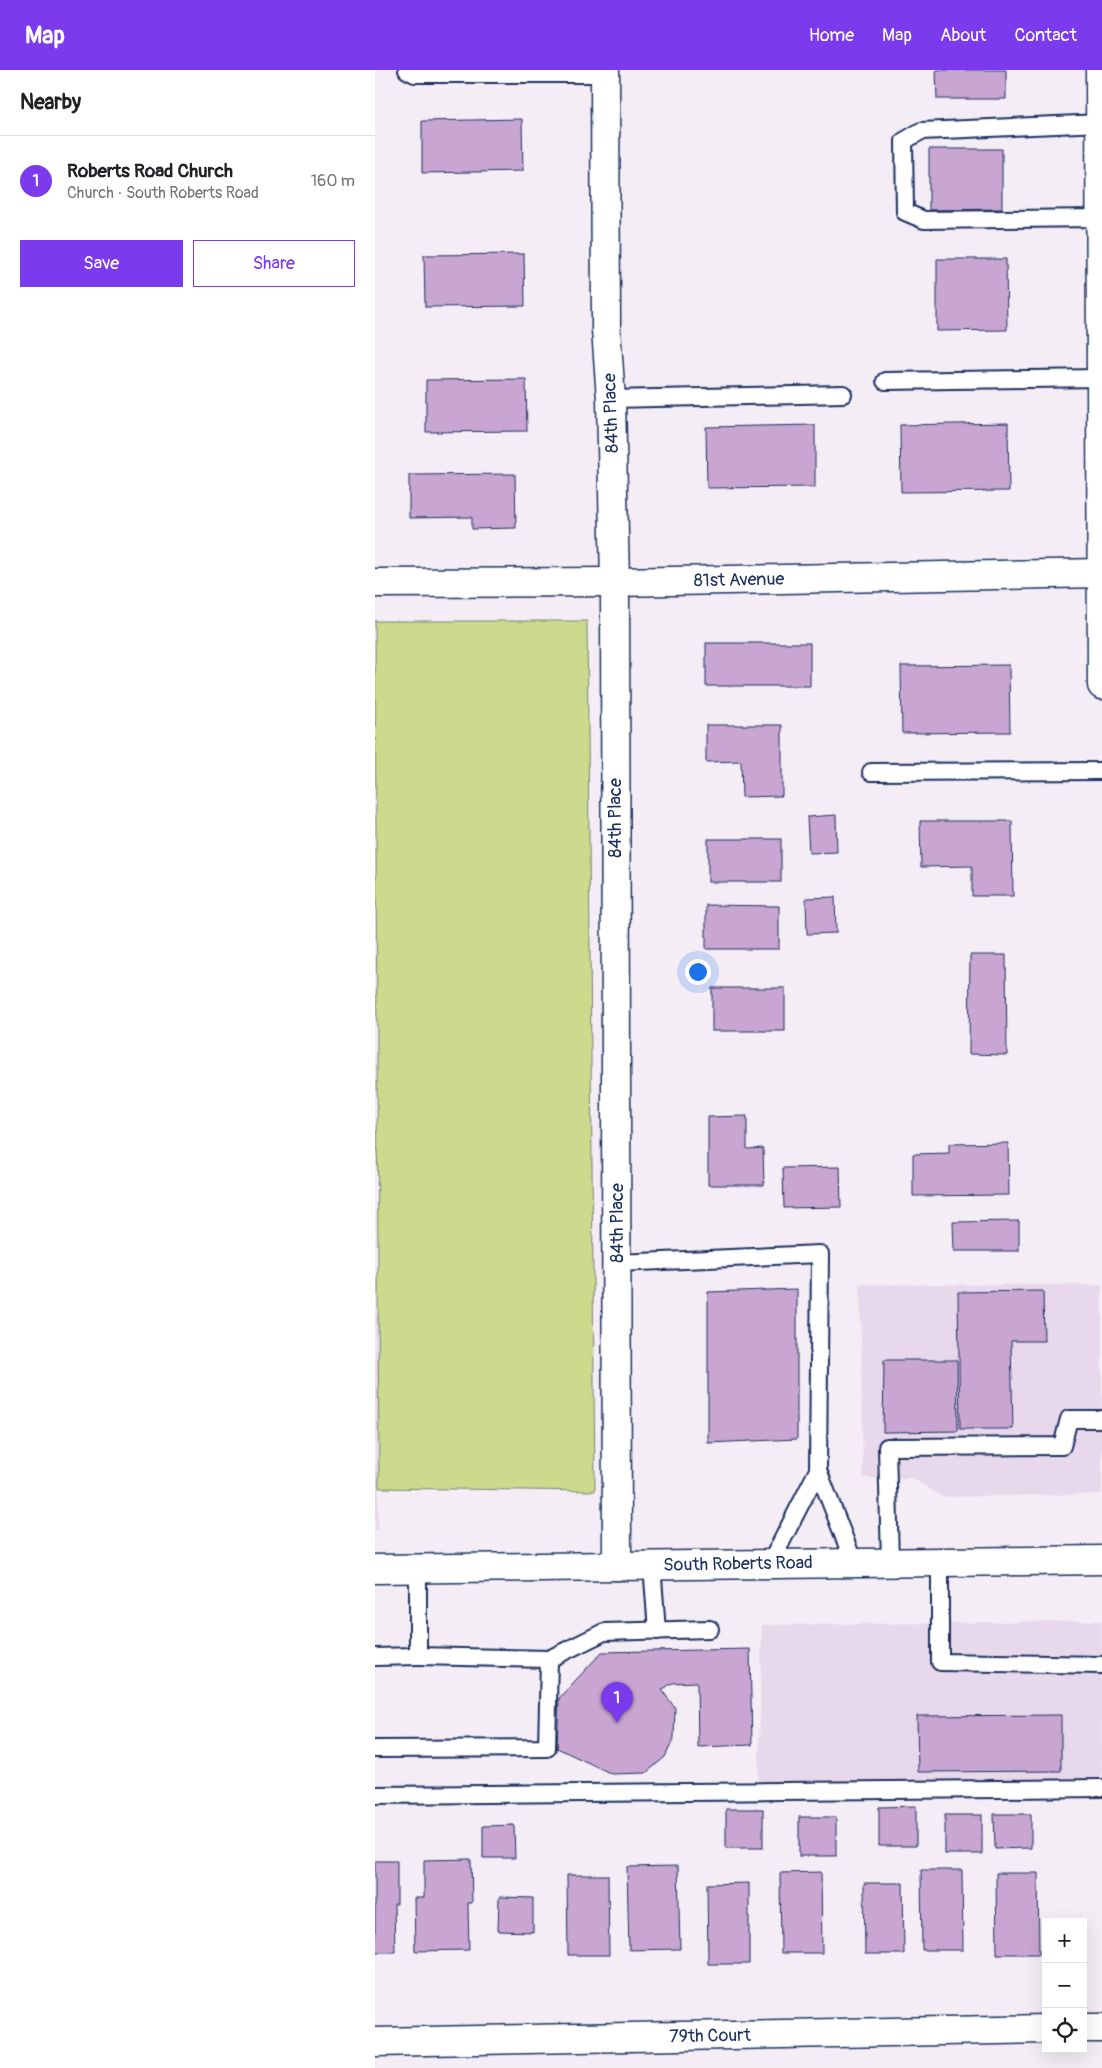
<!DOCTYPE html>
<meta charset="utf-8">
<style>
:root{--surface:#fff;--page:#f6f6f6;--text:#202124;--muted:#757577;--line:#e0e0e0;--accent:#7c3aed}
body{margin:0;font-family:Pangolin,sans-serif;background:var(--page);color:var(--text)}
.controls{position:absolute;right:15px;bottom:15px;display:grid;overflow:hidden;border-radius:0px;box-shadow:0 5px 20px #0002}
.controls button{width:45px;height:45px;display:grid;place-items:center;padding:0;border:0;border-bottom:1px solid var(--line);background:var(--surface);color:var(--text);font:25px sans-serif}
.you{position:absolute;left:322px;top:901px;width:18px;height:18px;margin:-12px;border:4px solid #fff;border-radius:50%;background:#1a73e8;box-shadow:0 0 0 8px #1a73e833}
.badge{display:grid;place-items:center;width:32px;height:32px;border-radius:50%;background:var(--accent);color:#fff;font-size:16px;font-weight:700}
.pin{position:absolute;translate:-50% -41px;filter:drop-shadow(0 1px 2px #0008)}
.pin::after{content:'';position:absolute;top:26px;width:18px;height:15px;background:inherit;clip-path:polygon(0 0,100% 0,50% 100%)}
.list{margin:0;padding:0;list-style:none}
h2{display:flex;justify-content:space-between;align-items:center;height:65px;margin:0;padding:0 20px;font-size:21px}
h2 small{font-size:16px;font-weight:400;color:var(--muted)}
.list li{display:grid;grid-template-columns:32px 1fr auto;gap:15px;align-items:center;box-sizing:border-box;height:90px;padding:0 20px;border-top:1px solid var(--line)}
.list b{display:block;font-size:19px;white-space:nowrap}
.list p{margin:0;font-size:16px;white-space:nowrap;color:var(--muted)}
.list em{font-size:16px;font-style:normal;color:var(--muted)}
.actions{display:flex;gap:10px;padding:15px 20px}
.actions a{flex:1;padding:11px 0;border:1px solid var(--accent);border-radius:0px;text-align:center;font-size:18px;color:var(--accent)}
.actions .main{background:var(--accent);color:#fff}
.icon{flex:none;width:28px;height:28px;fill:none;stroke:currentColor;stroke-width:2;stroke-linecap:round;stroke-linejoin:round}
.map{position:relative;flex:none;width:727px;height:1998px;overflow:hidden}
header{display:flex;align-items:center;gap:30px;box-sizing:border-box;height:70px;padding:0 25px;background:var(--accent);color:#fff}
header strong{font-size:24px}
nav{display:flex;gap:28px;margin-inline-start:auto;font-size:18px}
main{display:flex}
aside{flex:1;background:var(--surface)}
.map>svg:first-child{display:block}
.built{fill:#e7d8eb}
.green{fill:#cdd98c;stroke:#748475}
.building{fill:#c9a6d1;stroke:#1b2f5e}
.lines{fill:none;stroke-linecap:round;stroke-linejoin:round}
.service-casing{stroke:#1b2f5e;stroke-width:20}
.minor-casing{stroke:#1b2f5e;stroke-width:31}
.tertiary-casing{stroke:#1b2f5e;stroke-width:31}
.service{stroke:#fff;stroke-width:16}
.minor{stroke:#fff;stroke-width:28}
.tertiary{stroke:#fff;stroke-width:28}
.labels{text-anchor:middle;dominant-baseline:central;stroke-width:5;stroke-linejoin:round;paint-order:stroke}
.street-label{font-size:18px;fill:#1b2f5e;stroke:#fff}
</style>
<header>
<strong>Map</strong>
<nav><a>Home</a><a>Map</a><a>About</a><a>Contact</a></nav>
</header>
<main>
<aside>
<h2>Nearby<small></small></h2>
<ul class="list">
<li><span class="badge">1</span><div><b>Roberts Road Church</b><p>Church · South Roberts Road</p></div><em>160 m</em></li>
</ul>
<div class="actions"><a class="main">Save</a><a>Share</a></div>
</aside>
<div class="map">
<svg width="727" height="1998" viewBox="0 0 727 1998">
<rect width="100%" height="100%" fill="#f4edf6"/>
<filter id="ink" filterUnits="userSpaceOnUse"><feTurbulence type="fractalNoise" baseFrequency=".02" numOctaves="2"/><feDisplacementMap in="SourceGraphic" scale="10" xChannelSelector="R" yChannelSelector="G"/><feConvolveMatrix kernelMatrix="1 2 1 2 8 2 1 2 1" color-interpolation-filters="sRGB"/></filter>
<g filter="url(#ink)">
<!-- built -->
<g class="built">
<path d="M485 1214 727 1215V1424L568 1427 537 1408H488Z"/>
<path d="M0 1244H3L4 1418 3 1460H0Z"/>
<path d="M727 1551V1718L383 1721 387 1555Z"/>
</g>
<!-- green -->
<path class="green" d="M0 551H212L220 1421 4 1418Z"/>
<!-- building -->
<g class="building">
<path d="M561 0H631V29H562Z"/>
<path d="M147 49 148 101 47 103V51Z"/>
<path d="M554 79H627V139L554 140Z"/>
<path d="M149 184 150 236 50 237 49 185Z"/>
<path d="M562 189H631L632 260 562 261Z"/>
<path d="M151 309 152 361 51 362V310Z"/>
<path d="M633 353 634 421 526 422 525 355Z"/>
<path d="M440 355V417L332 418 331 357Z"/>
<path d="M140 404 141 458 97 459V447L34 448V405Z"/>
<rect x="331" y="573" width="104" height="43"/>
<path d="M634 595 635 662 527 663 526 596Z"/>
<path d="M331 655H407V726L367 727 366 691 331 692Z"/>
<path d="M461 745 462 782 434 783 432 747Z"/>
<path d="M545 751H637L638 826H597V796L546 797Z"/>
<rect x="333" y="769" width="73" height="43"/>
<path d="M460 827 461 863 432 864 431 828Z"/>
<path d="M331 835 404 836V879H331Z"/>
<path d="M595 885H631L632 985 594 984Z"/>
<rect x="337" y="918" width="73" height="43"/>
<path d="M372 1046V1079L388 1078 389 1115H333V1047Z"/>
<path d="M633 1073 634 1125 538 1126V1084L574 1083V1074Z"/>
<path d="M465 1097 466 1137 409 1138 408 1098Z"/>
<path d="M644 1151V1181H579L578 1152Z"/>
<path d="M422 1219V1369L333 1373V1222Z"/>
<path d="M668 1221 669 1271H636L638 1359H585L583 1222Z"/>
<path d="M509 1290H582L583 1361 508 1362Z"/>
<path d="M375 1579 377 1675 323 1677 322 1612 297 1613 287 1620 300 1638 299 1668 290 1687 271 1703 237 1704 182 1678 184 1628 227 1582Z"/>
<path d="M686 1645V1701L543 1702 542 1646Z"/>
<path d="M541 1736V1776H504V1737Z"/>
<rect x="351" y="1739" width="37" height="39"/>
<path d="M619 1744H656V1778L620 1779Z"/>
<rect x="570" y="1745" width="37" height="39"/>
<rect x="424" y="1747" width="37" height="39"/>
<path d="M139 1755 140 1788H108V1756Z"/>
<path d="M96 1789 97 1833H93L94 1880 40 1881 39 1828H49V1790Z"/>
<path d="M0 1791H22V1834H19L20 1882H0Z"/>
<path d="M303 1796 305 1879 254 1880 252 1797Z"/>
<path d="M546 1800H587L588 1880H547Z"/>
<path d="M446 1802 447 1883H406L405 1803Z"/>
<path d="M621 1803H663L664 1884H622Z"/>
<path d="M192 1805H233L234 1885H193Z"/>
<path d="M374 1813V1894H333L332 1814Z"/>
<path d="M489 1813H528L529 1884H490Z"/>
<path d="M124 1827 158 1828V1862L123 1861Z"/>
</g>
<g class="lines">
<!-- service casing -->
<g class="service-casing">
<g id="service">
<path d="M32 0 40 4H230"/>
<path d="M725 148 549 150 530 142 529 71 546 61 727 53"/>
<path d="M510 311 726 308"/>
<path d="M236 329 468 324"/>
<path d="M496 702 727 701"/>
<path d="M242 1193 445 1184 443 1400"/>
<path d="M515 1492 512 1377 687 1376 694 1349H727"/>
<path d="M565 1492V1592L727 1595"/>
<path d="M395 1494 443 1400 479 1493"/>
<path d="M277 1495 282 1561"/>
<path d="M43 1586 174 1589 229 1562 335 1559"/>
<path d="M0 1587 43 1586V1499"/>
<path d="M0 1679 172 1678 174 1589"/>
<path d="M0 1725 727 1718"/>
</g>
</g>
<!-- minor casing -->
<g class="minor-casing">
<g id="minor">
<path d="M230 0 231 259 236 329 240 512 242 1496"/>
<path d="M725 0 727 615"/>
<path d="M0 513 240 512 727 503"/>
<path d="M708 1958H727"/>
<path d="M0 1972 671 1959"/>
</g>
</g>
<!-- tertiary casing -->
<g class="tertiary-casing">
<path id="tertiary" d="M0 1499 727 1490"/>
</g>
<!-- service -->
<use href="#service" class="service"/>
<!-- minor -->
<use href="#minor" class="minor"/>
<!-- tertiary -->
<use href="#tertiary" class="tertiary"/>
</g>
</g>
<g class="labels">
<!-- street labels -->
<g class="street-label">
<text transform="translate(236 343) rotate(-92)">84th Place</text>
<text transform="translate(364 510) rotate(-1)">81st Avenue</text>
<text transform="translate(240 748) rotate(-90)">84th Place</text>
<text transform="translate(242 1153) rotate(-90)">84th Place</text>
<text transform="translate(363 1494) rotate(-1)">South Roberts Road</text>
<text transform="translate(335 1966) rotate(-1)">79th Court</text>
</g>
</g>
</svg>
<div class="controls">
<button>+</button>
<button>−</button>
<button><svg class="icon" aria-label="locate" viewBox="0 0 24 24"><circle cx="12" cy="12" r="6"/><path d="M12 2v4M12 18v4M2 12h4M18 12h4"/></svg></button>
</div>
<div class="you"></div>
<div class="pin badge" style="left:242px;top:1653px">1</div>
</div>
</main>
